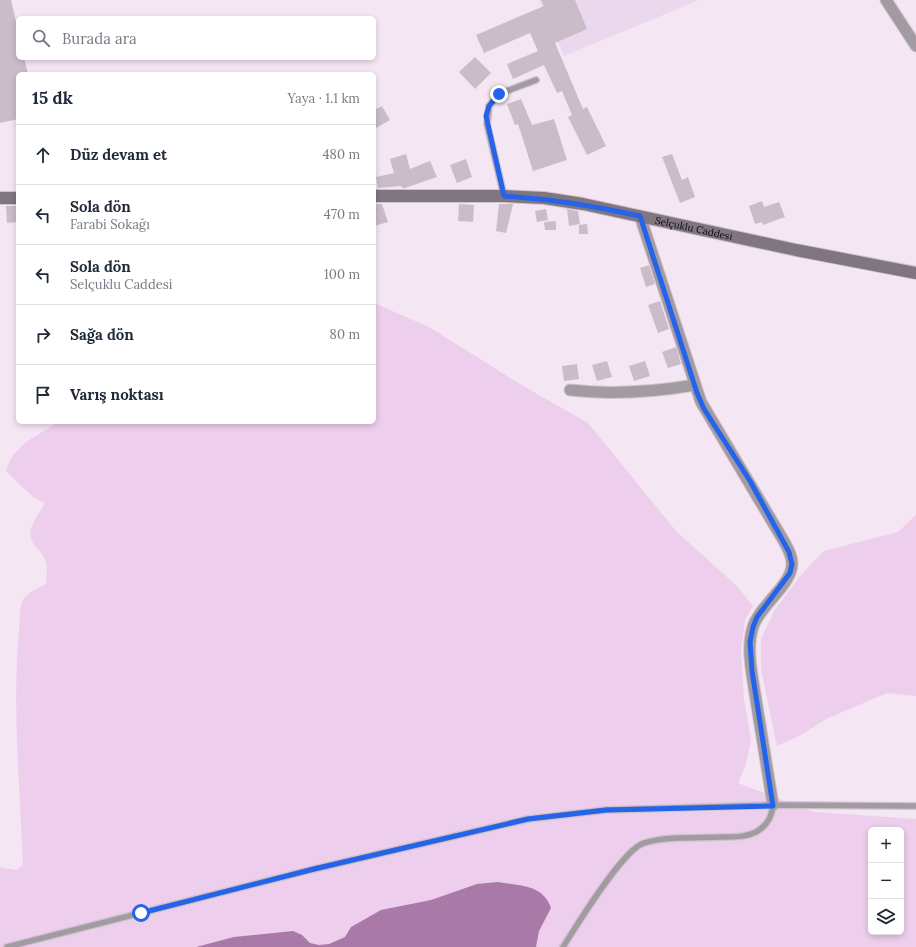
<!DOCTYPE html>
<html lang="tr">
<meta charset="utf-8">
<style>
:root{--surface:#fff;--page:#f6f6f7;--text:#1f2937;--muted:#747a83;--line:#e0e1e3}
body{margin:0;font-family:Lora,serif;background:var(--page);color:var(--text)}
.controls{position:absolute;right:12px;bottom:12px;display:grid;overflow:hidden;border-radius:6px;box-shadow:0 2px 6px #0003}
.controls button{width:36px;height:36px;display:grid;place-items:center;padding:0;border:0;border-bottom:1px solid var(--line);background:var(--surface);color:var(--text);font:20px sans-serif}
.stop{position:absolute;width:12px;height:12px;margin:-9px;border:3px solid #2563eb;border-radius:50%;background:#fff}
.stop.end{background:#2563eb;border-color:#fff;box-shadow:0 1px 4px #0008}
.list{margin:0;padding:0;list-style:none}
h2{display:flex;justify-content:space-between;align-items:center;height:52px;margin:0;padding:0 16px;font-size:17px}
h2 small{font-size:13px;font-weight:400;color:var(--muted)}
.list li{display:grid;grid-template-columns:26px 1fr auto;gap:12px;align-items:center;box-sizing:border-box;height:60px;padding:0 16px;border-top:1px solid var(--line)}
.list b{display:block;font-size:15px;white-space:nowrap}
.list p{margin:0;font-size:13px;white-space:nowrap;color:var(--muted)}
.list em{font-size:13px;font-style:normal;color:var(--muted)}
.icon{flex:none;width:22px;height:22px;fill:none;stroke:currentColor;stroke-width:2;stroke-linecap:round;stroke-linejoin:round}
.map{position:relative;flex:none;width:916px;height:947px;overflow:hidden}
.search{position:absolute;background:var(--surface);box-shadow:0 2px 6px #0003;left:16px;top:16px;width:360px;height:44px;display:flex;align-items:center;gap:10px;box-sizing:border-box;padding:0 14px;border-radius:6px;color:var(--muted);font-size:15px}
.panel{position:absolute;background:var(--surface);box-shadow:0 2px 6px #0003;left:16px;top:72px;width:360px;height:352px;border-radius:6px}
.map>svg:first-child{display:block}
.built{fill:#ecd8ec}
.green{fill:#edceec;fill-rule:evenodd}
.water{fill:#a97aa8}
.building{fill:#cbbcca}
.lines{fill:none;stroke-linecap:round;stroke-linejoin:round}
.lane-casing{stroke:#d0c3cf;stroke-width:8}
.street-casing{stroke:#d0c3cf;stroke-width:13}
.secondary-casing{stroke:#d0c3cf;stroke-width:14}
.lane{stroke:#a29ca2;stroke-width:5.5}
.street{stroke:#a29ca2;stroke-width:11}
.secondary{stroke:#7f767f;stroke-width:12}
.route{stroke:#2563eb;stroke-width:5}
.labels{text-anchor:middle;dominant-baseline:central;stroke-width:3;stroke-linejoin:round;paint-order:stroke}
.street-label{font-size:10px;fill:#0f0a0f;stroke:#fff}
</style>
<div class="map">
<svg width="916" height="947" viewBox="0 0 916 947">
<rect width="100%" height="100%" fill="#f5e6f4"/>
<!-- built -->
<path class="built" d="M539 0H699L564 56Z"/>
<!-- green -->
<g class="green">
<path d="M374 303 429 327 525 387 588 423 676 531 737 586 753 606 745 620 741 651 744 699 751 740 746 764 738 783 814 812 916 819V947H0V867L16 870 23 865C20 789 12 706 19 630 20 621 19 607 23 600 28 592 38 588 46 584 47 576 48 567 45 559 40 548 27 544 31 528 34 520 40 511 45 503L33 497 6 471C13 445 37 436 58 422H374ZM871 830H901V932H871Z"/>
<path d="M916 515V696L887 693 826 719 801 735 777 746 761 669V639L774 611 800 576 824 551 898 532Z"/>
</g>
<!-- water -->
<path class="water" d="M498 882C519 886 543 884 551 908L539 931 536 947H196L234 937 293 931 302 935 310 943 319 945 329 944 345 937 351 927 381 910 431 900 477 884Z"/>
<!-- building -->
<g class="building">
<path d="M0 0H11L18 30V58H24L28 74H18V119L0 123Z"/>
<path d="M541 0H575L587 29 555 43 583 109 587 107 606 146 587 155 568 117 572 115 562 91 557 93 544 65 513 79 507 64 538 51 530 33 484 53 476 35 544 6Z"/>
<path d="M475 57 491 73 475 89 459 72Z"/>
<path d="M521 99 532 125 554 119 567 160 533 171 518 124 515 125 507 104Z"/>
<path d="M382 106 390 120 374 129V110Z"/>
<path d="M406 154 410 169 430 161 437 177 405 188H402L401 186 378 188 376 177 394 173 390 159Z"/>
<path d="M672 154 682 180 688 177 695 197 680 203 662 157Z"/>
<path d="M466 159 472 177 457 183 450 165Z"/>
<path d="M762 201 764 207 779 202 785 217 763 225 762 222 755 224 749 206Z"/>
<path d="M374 204H382L388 222 374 226Z"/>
<path d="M459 204 474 205 473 222 458 221Z"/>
<path d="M499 204H513L506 233 496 231Z"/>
<path d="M6 206H18V222L7 223Z"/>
<path d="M546 209 548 220 537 222 535 211Z"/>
<path d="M567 209 578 211 580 224 569 226Z"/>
<path d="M556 221V230H545L544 222Z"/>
<path d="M587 224 588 234H579V225Z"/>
<path d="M649 265 655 284 646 287 640 268Z"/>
<path d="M660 301 669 329 658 333 648 305Z"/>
<path d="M676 347 681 364 668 368 662 352Z"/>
<path d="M607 361 612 377 597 381 592 365Z"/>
<path d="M645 361 650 376 634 381 629 366Z"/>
<path d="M577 364 579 379 564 381 562 366Z"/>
</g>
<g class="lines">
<!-- lane casing -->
<g class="lane-casing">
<g id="lane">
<path d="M504 196 487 124 489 106 499 94 536 80"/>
<path d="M7 947 314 869 528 819 606 810 773 805 916 806"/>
<path d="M563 947C577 925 623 849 644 843 667 836 699 838 723 837 734 837 746 837 756 832 767 826 772 817 773 805"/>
</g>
</g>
<!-- street casing -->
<g class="street-casing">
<g id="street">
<path d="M886 0 916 46"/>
<path d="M640 216 701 402 782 538C786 545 792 554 792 563 793 584 759 606 753 627 746 648 752 673 755 694 761 731 767 768 773 805"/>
<path d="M570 390C612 395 653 392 695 385"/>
</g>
</g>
<!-- secondary casing -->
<g class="secondary-casing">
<g id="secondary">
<path id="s1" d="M374 196H504L544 198 583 204 796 250 916 273"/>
<path d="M0 198H18"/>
</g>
</g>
<!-- lane -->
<use href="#lane" class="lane"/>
<!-- street -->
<use href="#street" class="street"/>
<!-- secondary -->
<use href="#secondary" class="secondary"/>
</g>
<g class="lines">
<!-- route -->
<path class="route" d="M141 913 314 869 528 819 606 810 773 806 752 671 750 642 753 627 757 617 790 573 792 564 789 552 750 481 704 409 697 393 640 216C595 206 550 199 504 196L486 116 489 106 499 94"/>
</g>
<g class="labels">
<!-- street labels -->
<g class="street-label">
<text stroke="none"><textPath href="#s1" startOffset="323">Selçuklu Caddesi</textPath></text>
</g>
</g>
</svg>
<div class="controls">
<button>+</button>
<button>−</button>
<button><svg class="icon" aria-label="layers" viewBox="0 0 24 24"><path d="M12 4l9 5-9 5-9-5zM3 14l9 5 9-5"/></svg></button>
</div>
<div class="stop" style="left:141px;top:913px"></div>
<div class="stop end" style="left:499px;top:94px"></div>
<div class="search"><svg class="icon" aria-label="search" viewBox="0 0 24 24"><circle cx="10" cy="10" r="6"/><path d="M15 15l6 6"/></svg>Burada ara</div>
<section class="panel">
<h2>15 dk<small>Yaya · 1.1 km</small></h2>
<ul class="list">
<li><svg class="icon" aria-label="ahead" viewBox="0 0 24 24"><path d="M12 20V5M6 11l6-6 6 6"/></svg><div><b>Düz devam et</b></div><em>480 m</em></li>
<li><svg class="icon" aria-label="left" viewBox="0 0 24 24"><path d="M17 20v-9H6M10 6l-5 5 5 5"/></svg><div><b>Sola dön</b><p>Farabi Sokağı</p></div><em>470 m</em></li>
<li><svg class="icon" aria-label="left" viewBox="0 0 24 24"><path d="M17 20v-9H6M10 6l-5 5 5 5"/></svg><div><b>Sola dön</b><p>Selçuklu Caddesi</p></div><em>100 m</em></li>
<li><svg class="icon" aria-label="right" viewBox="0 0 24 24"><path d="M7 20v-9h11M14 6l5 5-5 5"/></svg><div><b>Sağa dön</b></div><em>80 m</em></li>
<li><svg class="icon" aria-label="arrive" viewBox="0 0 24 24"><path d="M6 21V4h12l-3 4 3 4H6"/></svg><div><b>Varış noktası</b></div></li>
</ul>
</section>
</div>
